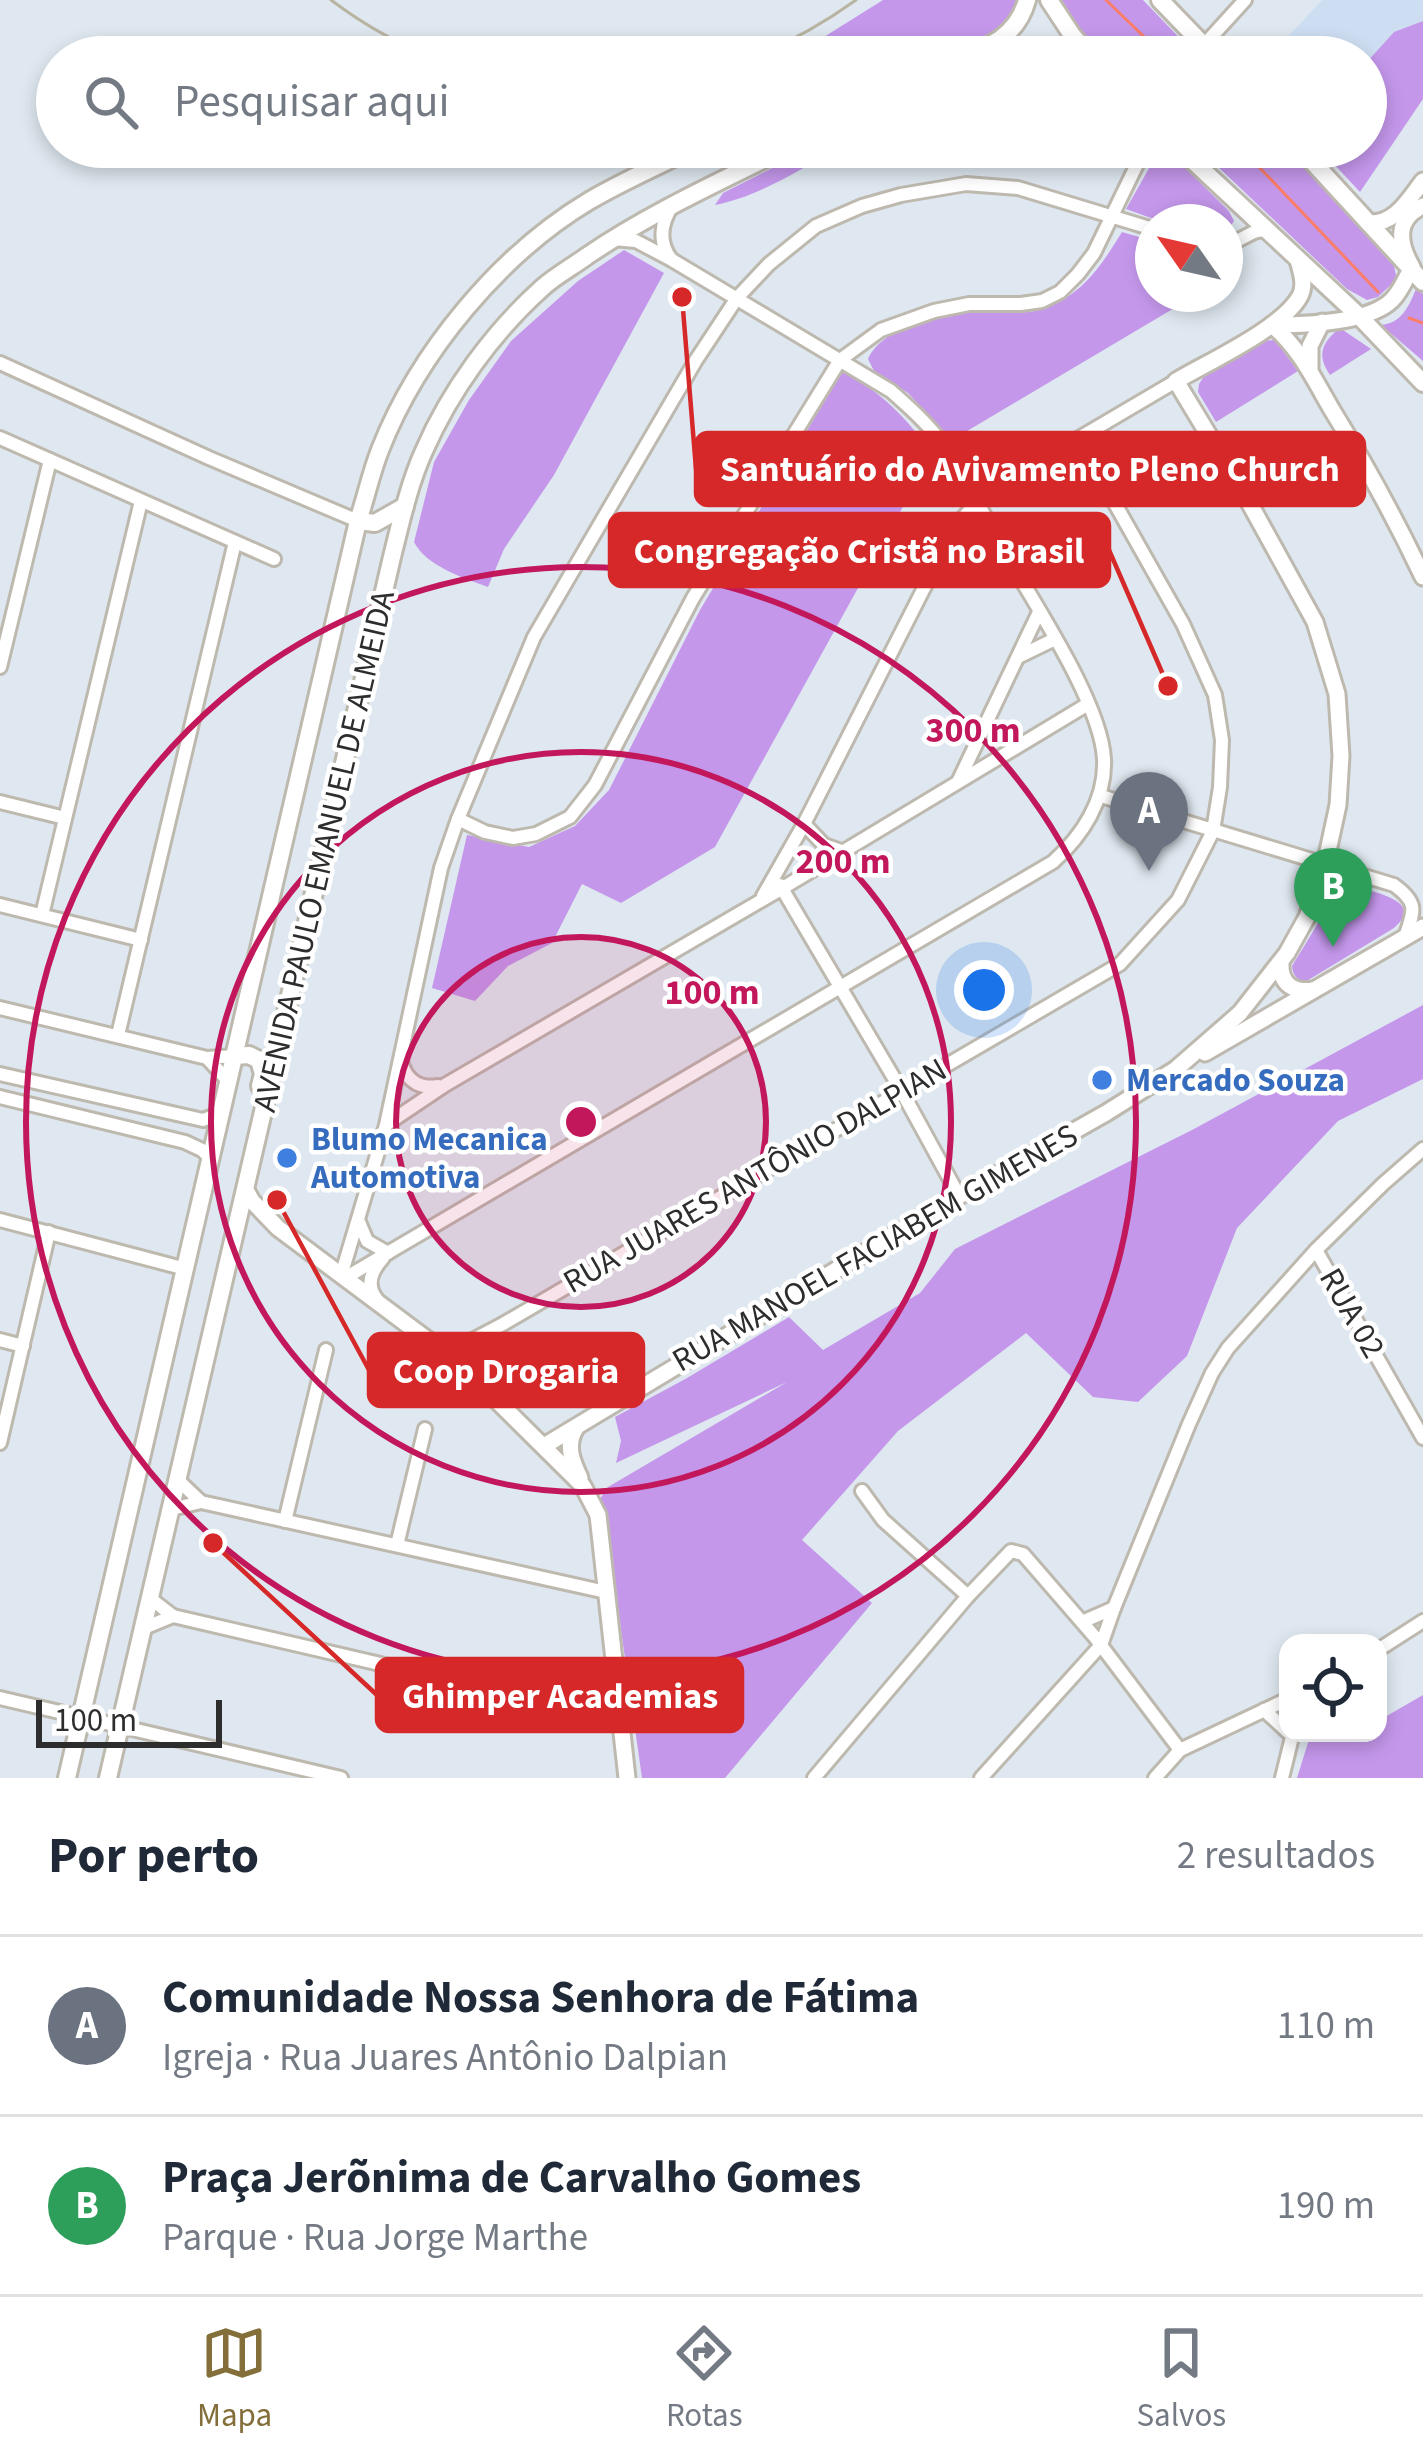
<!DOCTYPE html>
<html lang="pt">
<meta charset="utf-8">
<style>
:root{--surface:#fff;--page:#f2f2f3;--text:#1f2937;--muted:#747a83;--line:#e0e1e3;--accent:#846e3a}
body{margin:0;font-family:"Source Sans 3",sans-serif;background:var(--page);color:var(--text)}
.controls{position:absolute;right:36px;bottom:36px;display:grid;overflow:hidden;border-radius:24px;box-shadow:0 6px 18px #0003}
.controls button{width:108px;height:108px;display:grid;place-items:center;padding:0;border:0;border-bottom:3px solid var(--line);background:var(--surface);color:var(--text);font:60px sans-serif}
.compass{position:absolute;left:1135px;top:204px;width:108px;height:108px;border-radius:50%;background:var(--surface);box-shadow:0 6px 18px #0003;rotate:304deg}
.scale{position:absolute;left:36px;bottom:30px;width:186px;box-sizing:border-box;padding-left:12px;border:6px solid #2d2d2d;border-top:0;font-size:33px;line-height:42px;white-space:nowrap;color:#2d2d2d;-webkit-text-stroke:9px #fff;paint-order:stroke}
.you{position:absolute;left:984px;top:990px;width:42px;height:42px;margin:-30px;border:9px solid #fff;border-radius:50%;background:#1a73e8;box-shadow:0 0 0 18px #1a73e833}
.badge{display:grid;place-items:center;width:78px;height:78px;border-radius:50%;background:var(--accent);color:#fff;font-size:39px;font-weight:700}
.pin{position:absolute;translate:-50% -99px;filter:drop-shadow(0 3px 6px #0008)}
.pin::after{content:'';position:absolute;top:63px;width:42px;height:36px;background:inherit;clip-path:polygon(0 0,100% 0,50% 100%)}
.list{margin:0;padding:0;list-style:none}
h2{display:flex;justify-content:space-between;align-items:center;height:156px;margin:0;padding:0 48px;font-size:51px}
h2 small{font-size:39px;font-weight:400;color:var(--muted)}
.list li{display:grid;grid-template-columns:78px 1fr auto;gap:36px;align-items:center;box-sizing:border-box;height:180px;padding:0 48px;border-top:3px solid var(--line)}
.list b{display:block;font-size:45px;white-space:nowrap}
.list p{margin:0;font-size:39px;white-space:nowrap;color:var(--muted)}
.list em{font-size:39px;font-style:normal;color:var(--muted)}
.icon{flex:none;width:66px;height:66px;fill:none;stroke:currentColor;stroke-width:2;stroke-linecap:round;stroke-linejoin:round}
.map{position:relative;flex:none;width:1423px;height:1778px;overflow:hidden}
.search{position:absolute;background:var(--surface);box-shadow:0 6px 18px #0003;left:36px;right:36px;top:36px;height:132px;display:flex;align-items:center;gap:30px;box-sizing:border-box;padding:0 42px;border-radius:66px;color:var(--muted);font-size:45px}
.sheet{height:516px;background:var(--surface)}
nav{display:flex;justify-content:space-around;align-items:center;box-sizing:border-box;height:168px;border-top:3px solid var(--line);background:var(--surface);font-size:33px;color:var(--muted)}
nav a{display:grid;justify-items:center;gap:6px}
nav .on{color:var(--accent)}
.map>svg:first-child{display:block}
.education{fill:#cedef2}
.green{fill:#c497eb}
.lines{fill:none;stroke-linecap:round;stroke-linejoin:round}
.stream{stroke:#fa7e6a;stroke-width:3}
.minor-casing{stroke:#beb9af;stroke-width:18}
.tertiary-casing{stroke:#beb9af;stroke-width:21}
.secondary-casing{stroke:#beb9af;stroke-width:22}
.minor{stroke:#fff;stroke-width:12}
.tertiary{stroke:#fff;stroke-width:15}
.secondary{stroke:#fff;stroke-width:16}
.rail{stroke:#b9b3a1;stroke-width:3}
.ring{fill:none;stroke:#c2185b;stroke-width:6}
.shop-dot{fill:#3f7fe0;stroke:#fff;stroke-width:4.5}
.labels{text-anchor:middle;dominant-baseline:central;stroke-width:9;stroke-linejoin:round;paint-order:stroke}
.street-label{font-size:33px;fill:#2d2d2d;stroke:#fff}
.shop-label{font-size:33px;font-weight:bold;fill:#366cbe;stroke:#fff;text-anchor:start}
.centre{fill:#c2185b;stroke:#fff;stroke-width:6}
.ring-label{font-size:36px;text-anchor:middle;font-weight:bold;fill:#c2185b;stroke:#fff;stroke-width:9;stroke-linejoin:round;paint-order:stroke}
.leader{fill:none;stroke:#d62828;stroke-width:4.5}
.callout-dot{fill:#d62828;stroke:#fff;stroke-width:4.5}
.callout{fill:#d62828;stroke:#d62828;stroke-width:4.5}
.callout-label{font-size:36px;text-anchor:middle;font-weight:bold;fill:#fff}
</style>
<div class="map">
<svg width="1423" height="1778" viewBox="0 0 1423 1778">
<rect width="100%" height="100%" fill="#dfe8f0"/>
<!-- education -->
<path class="education" d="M1322 0H1423V21L1394 32 1366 63V57H1269Z"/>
<!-- green -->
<g class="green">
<path d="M883 0H1022C1018 8 1014 19 1008 25 968 66 847 57 792 57Z"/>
<path d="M1062 0H1143L1198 57H1101L1082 35Z"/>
<path d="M1423 21V99L1360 192 1318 147H1366V63L1394 32Z"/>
<path d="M814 147H843C802 167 760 197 715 205L723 193Z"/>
<path d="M1161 147H1164L1229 211 1234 221 1225 234V222H1162L1126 209Z"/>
<path d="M1197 147H1284L1393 262 1397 279 1378 297 1367 300 1347 289Z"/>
<path d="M1122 232 1153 241V294H1198L952 440 908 393 874 371 868 359C884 324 951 310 986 310 1005 309 1023 316 1042 309 1082 296 1101 266 1122 232Z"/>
<path d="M624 250 664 273 554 475 504 549 488 587C464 578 426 566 414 542L434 462 469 400 511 341 578 281Z"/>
<path d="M1416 289 1423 294V361L1381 325C1402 323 1409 306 1416 289Z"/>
<path d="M1340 328 1371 349 1330 375C1316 355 1322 342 1340 328Z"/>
<path d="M1275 340 1298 371 1216 422 1198 392 1199 384 1206 373 1256 341Z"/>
<path d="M842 372C880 390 908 419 932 454L715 847 621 903 582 884 552 943 508 966 475 1001 432 988 467 835 529 847 575 826 609 790 700 610Z"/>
<path d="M1338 885C1351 885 1401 895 1404 910 1405 918 1399 923 1394 928L1305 982C1296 979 1293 975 1292 966L1320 920 1331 891Z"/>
<path d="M1423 1005V1079L1338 1121 1237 1228 1187 1356 1138 1402 1093 1397 1026 1333 898 1431 802 1540 872 1603 725 1778H642L604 1510 600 1499 608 1487 787 1382 616 1463 621 1441 615 1417 687 1378 789 1317 823 1350 920 1293 955 1249 1192 1130Z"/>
<path d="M1423 1695V1778H1297L1311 1733H1335L1342 1742 1358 1733H1378V1721Z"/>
</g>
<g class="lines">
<!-- stream -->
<g class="stream">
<path d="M1106 0 1165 57"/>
<path d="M1240 147 1378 292"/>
<path d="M1409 318 1423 323"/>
</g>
<!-- minor casing -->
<g class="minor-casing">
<g id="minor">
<path d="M1204 45 1245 0"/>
<path d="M1225 247 1254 232 1268 229"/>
<path d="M671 259C658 242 661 223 672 206"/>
<path d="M0 363 209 458 358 521"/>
<path d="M0 438 274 559"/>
<path d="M1020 656 1055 639"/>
<path d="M0 667 50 460"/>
<path d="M958 782 1039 612"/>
<path d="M1101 796 1394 885C1419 903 1414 911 1405 937"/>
<path d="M0 802 65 818"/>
<path d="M458 819 485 832 513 838 536 834 570 817 595 785 693 598 840 360 881 330 934 311 969 304H1021L1042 301 1060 292 1078 274 1094 253 1141 156"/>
<path d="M804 824 824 845 841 851"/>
<path d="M780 885 901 1090 959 1196"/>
<path d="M763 896 804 824 955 527 976 503 996 487 1176 381"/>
<path d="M0 905 141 940"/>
<path d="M42 915 141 501"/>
<path d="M0 1008 207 1058"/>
<path d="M118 1035 235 542"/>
<path d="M401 1062C407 1081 419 1089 438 1086"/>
<path d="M0 1074 203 1120 221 1113"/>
<path d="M229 1082 207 1058 234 1056"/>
<path d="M0 1097 185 1142 202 1150 211 1159"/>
<path d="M387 1124 445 1085 781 889 1088 704"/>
<path d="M0 1220 186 1269"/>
<path d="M359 1222 367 1241 388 1253"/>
<path d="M1316 1250 1423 1438"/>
<path d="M341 1276 386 1125 441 868 458 819 534 637 696 360 737 298 769 264 816 226 862 206 901 195 966 184 1018 188 1153 229"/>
<path d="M345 1278 1053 862C1082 836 1106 800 1104 759 1101 703 1035 605 1006 554 985 518 966 478 942 443 927 423 909 407 891 391L672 260 636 241 613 239"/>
<path d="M376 1298C365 1284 372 1270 383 1258"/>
<path d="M0 1340 23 1346"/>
<path d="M448 1353 503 1324 1120 964 1178 900 1213 831 1220 787 1222 740 1215 695 1183 624 1079 440"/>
<path d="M0 1443 49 1232"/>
<path d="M862 1491 883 1520 968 1596"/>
<path d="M201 1502 606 1592"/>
<path d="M171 1509 201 1502 178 1480"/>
<path d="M285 1521 326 1350"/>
<path d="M397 1545 425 1429"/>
<path d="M1114 1608 1189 1424 1212 1373 1228 1348 1316 1250 1383 1184 1423 1149"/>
<path d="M173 1616 622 1720"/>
<path d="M144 1628 173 1616 151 1599"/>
<path d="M1378 1650 1423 1621"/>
<path d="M0 1698 341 1778"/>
<path d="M1264 1710 1288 1732"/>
<path d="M814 1778 968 1596 1011 1551 1023 1554 1094 1636 1180 1750"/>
<path d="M981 1778 1101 1645 1114 1608 1082 1622"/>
<path d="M1155 1778 1180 1750 1288 1699"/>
<path d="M1282 1778 1293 1733"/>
</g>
</g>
<!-- tertiary casing -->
<g class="tertiary-casing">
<g id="tertiary">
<path d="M1368 223C1395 225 1408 200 1423 181"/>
<path d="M1272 325C1299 347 1315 381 1332 410 1366 465 1395 518 1423 577"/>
<path d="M1272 325C1304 325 1369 323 1392 300 1401 291 1406 278 1412 267 1399 244 1394 219 1423 206"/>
<path d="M1310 369V346L1322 322"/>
<path d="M1281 964C1280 984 1294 993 1313 990"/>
<path d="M1205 1053 1423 927"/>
<path d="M246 1190 252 1201 278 1228 460 1364 583 1486 598 1515 627 1778"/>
<path d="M576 1428C565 1445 572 1461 580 1478"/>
<path d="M544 1446 959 1196 1106 1113 1176 1069 1240 1013 1287 953 1307 917 1325 865 1338 805 1341 756 1337 694 1315 622 1245 495 1176 381C1208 362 1283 328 1300 296 1306 285 1301 272 1298 260"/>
</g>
</g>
<!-- secondary casing -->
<g class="secondary-casing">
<g id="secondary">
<path d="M1049 0 1072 35 1091 57"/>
<path d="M1160 0 1215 57"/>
<path d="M955 57C989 49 1017 36 1027 0"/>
<path d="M1178 147 1359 316 1423 383"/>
<path d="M1299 147 1423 282"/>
<path d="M358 521 375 523 405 506"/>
<path d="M234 1056 249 1055 259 1060 263 1074 260 1086"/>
<path d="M67 1778 358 521C366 497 371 473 380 450 418 353 499 255 589 201 623 181 660 165 696 147"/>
<path d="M108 1778 392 557C401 521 409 484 424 451 450 391 493 332 542 288 555 276 572 267 587 256 650 213 721 181 789 147"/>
</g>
</g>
<!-- minor -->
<use href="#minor" class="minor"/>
<!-- tertiary -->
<use href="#tertiary" class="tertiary"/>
<!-- secondary -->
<use href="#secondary" class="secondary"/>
<!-- rail -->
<g class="rail">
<path d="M331 0C363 24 398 45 436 57"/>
<path d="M752 57C789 43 824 23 856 0"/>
</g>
</g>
<!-- distance rings -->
<circle cx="581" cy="1122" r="185" fill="#c2185b" fill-opacity=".12"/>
<g class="ring">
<circle cx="581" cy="1122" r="185"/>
<circle cx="581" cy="1122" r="370"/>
<circle cx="581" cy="1122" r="555"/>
</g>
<!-- markers -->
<g class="shop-dot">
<circle cx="1102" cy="1080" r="12"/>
<circle cx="287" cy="1158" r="12"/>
</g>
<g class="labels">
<!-- street labels -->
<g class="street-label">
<text transform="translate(324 851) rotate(-77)">AVENIDA PAULO EMANUEL DE ALMEIDA</text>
<text transform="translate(755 1176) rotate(-30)">RUA JUARES ANTÔNIO DALPIAN</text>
<text transform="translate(875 1248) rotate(-30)">RUA MANOEL FACIABEM GIMENES</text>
<text transform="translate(1352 1313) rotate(60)">RUA 02</text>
</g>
<!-- shop labels -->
<g class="shop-label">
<text x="1126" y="1080">Mercado Souza</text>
<text x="311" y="1139">Blumo Mecanica<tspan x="311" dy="38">Automotiva</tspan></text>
</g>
</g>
<circle cx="581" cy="1122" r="18" class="centre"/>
<g class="ring-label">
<text x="973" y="742">300 m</text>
<text x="843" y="873">200 m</text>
<text x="712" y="1004">100 m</text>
</g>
<!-- callouts -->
<path class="leader" d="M682 297L696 469M1168 686L1109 550M277 1200L369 1370M213 1543L377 1695"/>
<g class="callout-dot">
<circle cx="682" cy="297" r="12"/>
<circle cx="1168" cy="686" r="12"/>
<circle cx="277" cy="1200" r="12"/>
<circle cx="213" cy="1543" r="12"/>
</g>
<g class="callout">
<rect x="696" y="433" width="668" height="72" rx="12"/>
<rect x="610" y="514" width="499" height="72" rx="12"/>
<rect x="369" y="1334" width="274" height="72" rx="12"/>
<rect x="377" y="1659" width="365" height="72" rx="12"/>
</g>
<g class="callout-label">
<text x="1030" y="481">Santuário do Avivamento Pleno Church</text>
<text x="859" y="563">Congregação Cristã no Brasil</text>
<text x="506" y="1383">Coop Drogaria</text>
<text x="560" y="1708">Ghimper Academias</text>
</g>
</svg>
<div class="controls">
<button><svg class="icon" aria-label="locate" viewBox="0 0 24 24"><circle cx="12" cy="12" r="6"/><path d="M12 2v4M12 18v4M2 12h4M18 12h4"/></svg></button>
</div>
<svg class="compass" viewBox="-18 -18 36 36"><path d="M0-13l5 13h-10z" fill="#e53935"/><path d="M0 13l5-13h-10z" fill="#747a83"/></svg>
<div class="scale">100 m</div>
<div class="you"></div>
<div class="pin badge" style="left:1149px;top:871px;background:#6b7280">A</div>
<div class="pin badge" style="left:1333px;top:947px;background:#2e9e5b">B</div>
<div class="search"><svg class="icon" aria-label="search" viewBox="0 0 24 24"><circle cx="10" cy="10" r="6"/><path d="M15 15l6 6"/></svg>Pesquisar aqui</div>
</div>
<section class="sheet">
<h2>Por perto<small>2 resultados</small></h2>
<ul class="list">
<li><span class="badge" style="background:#6b7280">A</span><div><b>Comunidade Nossa Senhora de Fátima</b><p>Igreja · Rua Juares Antônio Dalpian</p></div><em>110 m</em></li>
<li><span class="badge" style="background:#2e9e5b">B</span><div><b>Praça Jerõnima de Carvalho Gomes</b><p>Parque · Rua Jorge Marthe</p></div><em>190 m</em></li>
</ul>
</section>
<nav>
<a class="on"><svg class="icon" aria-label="map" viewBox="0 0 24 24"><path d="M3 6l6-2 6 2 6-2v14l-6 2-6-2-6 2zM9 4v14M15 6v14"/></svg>Mapa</a>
<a><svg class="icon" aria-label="directions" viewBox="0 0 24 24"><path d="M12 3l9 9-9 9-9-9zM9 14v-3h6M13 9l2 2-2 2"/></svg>Rotas</a>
<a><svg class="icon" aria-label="saved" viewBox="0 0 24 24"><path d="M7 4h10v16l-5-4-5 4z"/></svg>Salvos</a>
</nav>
